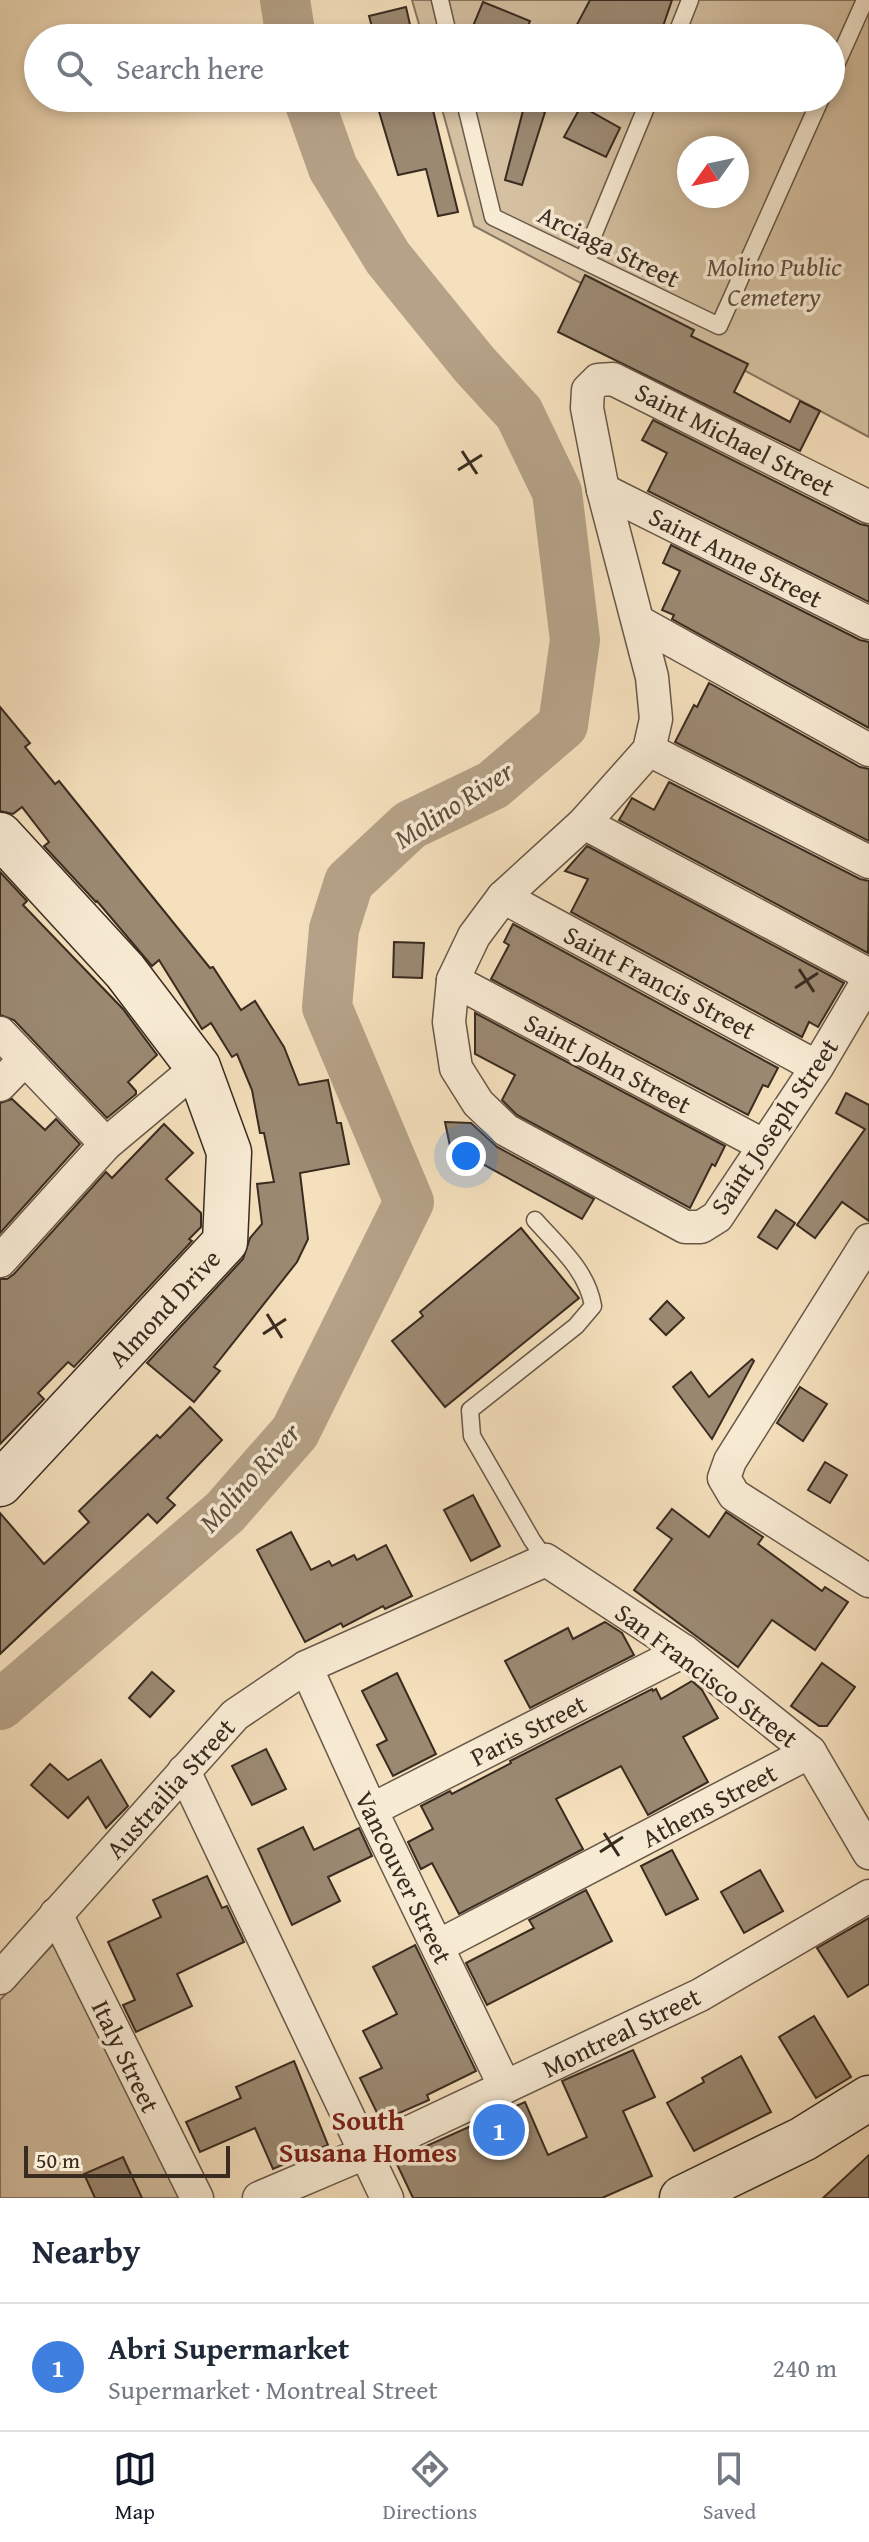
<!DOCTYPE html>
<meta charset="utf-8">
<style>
:root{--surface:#fff;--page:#f2f2f3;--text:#1f2937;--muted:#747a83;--line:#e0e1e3;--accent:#111827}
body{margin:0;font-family:"Gentium Book Plus",serif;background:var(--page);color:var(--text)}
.compass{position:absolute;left:677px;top:136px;width:72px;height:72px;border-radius:50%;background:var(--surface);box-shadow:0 4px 12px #0003;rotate:237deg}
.scale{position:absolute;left:24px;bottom:20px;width:206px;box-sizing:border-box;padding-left:8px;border:4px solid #392b20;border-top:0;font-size:22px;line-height:28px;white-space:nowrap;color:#392b20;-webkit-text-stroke:6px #f8ebd4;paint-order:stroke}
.you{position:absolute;left:466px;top:1156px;width:28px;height:28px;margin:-20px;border:6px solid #fff;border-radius:50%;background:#1a73e8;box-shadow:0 0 0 12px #1a73e833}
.badge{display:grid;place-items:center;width:52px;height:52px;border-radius:50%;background:var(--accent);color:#fff;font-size:26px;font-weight:700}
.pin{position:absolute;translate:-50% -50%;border:4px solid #fff;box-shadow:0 2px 8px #0006}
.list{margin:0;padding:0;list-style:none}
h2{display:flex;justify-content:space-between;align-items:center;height:104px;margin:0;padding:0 32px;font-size:34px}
h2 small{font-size:26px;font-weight:400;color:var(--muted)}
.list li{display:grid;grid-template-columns:52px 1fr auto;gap:24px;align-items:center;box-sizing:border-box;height:128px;padding:0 32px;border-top:2px solid var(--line)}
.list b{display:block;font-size:30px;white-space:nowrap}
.list p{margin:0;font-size:26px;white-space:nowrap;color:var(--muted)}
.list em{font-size:26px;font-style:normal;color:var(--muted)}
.icon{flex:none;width:44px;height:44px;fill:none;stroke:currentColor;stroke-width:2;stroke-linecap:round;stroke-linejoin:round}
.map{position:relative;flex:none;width:869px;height:2198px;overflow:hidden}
.search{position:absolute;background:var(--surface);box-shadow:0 4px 12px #0003;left:24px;right:24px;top:24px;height:88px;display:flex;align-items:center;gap:20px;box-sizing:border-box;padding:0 28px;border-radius:44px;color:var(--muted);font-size:30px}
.sheet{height:232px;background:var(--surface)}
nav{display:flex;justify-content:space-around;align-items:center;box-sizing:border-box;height:112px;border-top:2px solid var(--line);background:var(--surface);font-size:22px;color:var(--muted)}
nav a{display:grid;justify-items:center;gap:4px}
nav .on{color:var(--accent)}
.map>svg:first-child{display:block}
.green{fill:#d5c1a2;stroke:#877661;stroke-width:2;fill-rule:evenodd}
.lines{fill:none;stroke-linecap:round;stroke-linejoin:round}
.river{stroke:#b5a288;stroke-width:50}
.building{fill:#9b8972;stroke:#392b20;stroke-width:2}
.lane-casing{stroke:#685847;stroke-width:19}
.street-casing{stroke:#685847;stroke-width:35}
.secondary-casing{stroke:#392b20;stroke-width:47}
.lane{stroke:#f8ebd4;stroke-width:16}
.street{stroke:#f8ebd4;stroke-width:32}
.secondary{stroke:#f8ebd4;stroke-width:44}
.ticks{fill:none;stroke:#392b20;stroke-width:3}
.labels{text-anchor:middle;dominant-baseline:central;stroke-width:7;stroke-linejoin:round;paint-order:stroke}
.street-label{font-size:26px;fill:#392b20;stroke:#f8ebd4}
.park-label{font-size:26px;font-style:italic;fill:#605040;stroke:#f8ebd4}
.water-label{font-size:28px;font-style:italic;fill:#5e4f3f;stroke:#f8ebd4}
.neighbourhood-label{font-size:28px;font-weight:bold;fill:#7a1f14;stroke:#f8ebd4}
</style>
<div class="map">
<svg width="869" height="2198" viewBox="0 0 869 2198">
<rect width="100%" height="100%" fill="#f5e0bd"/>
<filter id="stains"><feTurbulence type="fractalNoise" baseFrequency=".0025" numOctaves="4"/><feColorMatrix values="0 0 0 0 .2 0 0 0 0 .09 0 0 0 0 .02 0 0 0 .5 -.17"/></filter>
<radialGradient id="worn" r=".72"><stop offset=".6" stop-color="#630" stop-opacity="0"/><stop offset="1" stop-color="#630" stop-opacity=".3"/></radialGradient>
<!-- green -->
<g class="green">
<path d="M412 0H869V437L474 226 439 98H831V38H423ZM689 148H737V196H689Z"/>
<path d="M61 1936 184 2198H0V2000Z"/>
</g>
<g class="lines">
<!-- river -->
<g class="river">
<path d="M285 0 291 38"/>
<path d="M0 1705 225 1512 295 1432 409 1202 327 1007 334 929 349 882 410 825 493 785 563 725 575 640 557 492 519 413 474 364 388 258 333 168 308 98"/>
</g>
</g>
<!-- building -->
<g class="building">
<path d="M590 0H672L659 38H585L573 32Z"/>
<path d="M483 2 530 21 523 38H501L473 26Z"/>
<path d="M406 7 413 38H375L369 16Z"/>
<path d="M375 98H430L458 212 438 216 426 169 398 175Z"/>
<path d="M525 103 545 112 522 185 505 180Z"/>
<path d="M581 106 620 128 606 157 564 137Z"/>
<path d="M585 275 694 330 691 336 748 364 734 392 790 422 800 401 820 411 800 451 558 332Z"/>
<path d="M653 420 860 524 869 526V602L648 491 667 453 642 440Z"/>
<path d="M671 545 860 640 869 642V728L672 619 674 615 662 610 680 571 663 563Z"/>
<path d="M709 683 860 767 869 769V841L675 742 694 705 697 707Z"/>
<path d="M0 707 30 743 25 747 55 784 59 781 210 968 213 967 241 1010 255 1001 284 1047 299 1085 328 1080 337 1123H341L349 1164 300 1173 308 1239 297 1262 214 1367 220 1371 194 1402 147 1363 243 1259 250 1238 262 1224 257 1184 274 1182 264 1133H260L252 1090 237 1054 232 1057 211 1023 202 1029 159 960 152 966 97 901 96 902 44 846 49 842 22 807 13 814 0 811Z"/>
<path d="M669 782 860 879 869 881 868 953 619 820 632 798 654 810Z"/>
<path d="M587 846 844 983 818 1027 809 1022 802 1037 571 912 588 879 565 871Z"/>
<path d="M0 872 27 901 23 905 123 1009 157 1055 128 1082 136 1091V1094L107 1118 14 1020 0 1015Z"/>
<path d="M513 924 778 1068 768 1087 763 1085 748 1115 491 979 509 945 504 942Z"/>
<path d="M394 942 424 943 422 978 393 977Z"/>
<path d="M475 1013 725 1146 715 1166 712 1164 690 1208 517 1115 502 1100 515 1075 475 1054Z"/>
<path d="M846 1093 869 1105V1221L842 1202 815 1238 797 1225 865 1129 836 1113Z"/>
<path d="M12 1099 45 1130 56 1119 80 1144 0 1233V1103Z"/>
<path d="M445 1122 471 1123 497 1147 594 1199 582 1219 450 1146Z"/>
<path d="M164 1124 193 1153 166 1179 201 1213V1227L189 1239 192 1241 74 1367 68 1362 38 1393 44 1399 0 1444V1279H7L14 1274 106 1172 112 1178Z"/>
<path d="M776 1210 795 1223 777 1249 758 1237Z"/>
<path d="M521 1228 579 1298 445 1407 392 1341 423 1316 420 1312Z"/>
<path d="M667 1301 684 1318 666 1335 650 1319Z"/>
<path d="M752 1359 754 1361 712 1439 673 1387 691 1372 709 1397Z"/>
<path d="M800 1387 827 1404 803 1441 777 1423Z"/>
<path d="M190 1407 222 1440 167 1498 175 1505 157 1523 148 1514 0 1654V1513L44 1564 89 1522 79 1511 157 1435 160 1438Z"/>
<path d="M825 1462 847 1475 830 1503 808 1490Z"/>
<path d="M473 1495 500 1546 471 1561 444 1510Z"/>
<path d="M672 1509 709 1537 726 1512 763 1537 758 1544 822 1591 825 1587 848 1602 815 1650 772 1620 738 1667 634 1590 672 1539 657 1528Z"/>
<path d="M291 1532 311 1570 329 1561 332 1566 354 1555 357 1560 386 1545 412 1596 385 1609 383 1606 343 1627 341 1623 305 1642 257 1550Z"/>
<path d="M605 1622 622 1633 634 1655 530 1708 505 1661 568 1628 573 1639Z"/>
<path d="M822 1663 855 1687 827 1726H819L791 1706Z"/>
<path d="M152 1672 174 1691 150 1717 129 1698Z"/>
<path d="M397 1673 436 1754 393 1776 377 1745 387 1740 362 1691Z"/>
<path d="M692 1681 702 1690 718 1718 683 1737 708 1782 648 1815 621 1766 556 1799 583 1849 459 1914 432 1863 421 1869 408 1842 433 1829 421 1806 450 1791 452 1794 511 1763 510 1761 652 1689 653 1691 656 1689 661 1699Z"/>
<path d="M266 1749 286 1789 252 1805 232 1766Z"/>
<path d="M101 1760 128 1806 106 1828 88 1797 68 1818 31 1785 50 1764 68 1780Z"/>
<path d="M303 1827 314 1850 359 1828 372 1856 328 1877 340 1901 292 1925 258 1849Z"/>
<path d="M672 1850 698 1899 666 1915 641 1866Z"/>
<path d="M760 1870 783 1911 744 1933 721 1892Z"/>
<path d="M207 1876 222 1908 227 1906 244 1942 177 1974 192 2006 136 2032 123 2005 135 2000 108 1942 161 1917 153 1900Z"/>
<path d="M586 1890 612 1941 487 2005 466 1963 534 1928 529 1920Z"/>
<path d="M869 1918V1984L848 1997 817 1948Z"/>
<path d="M415 1945 476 2071 427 2095 429 2100 381 2121 360 2078 382 2068 363 2031 397 2014 373 1967Z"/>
<path d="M814 2016 851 2077 816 2098 779 2037Z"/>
<path d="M633 2050 655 2097 623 2111 652 2176 602 2198H413L395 2160 525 2102 548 2155 587 2137 562 2081Z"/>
<path d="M741 2056 771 2112 694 2151 667 2103 704 2082 702 2078Z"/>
<path d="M294 2061 328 2145 273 2169 255 2128 200 2152 186 2122 241 2098 236 2087Z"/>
<path d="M869 2155V2198H823Z"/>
<path d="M123 2157 142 2198H95L84 2174Z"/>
</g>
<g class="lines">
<!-- lane casing -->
<g class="lane-casing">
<g id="lane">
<path d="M440 0 449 38"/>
<path d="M675 38 690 0"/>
<path d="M831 76 865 0"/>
<path d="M464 98 493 217 719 326 821 98"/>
<path d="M583 260 650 98"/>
<path d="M535 1220C558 1246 587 1270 593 1306L576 1326 470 1410 472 1436 532 1540 546 1560"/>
</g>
</g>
<!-- street casing -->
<g class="street-casing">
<g id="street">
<path d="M603 490 869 623"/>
<path d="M869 507 613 379 598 380 588 390 587 408 603 490 652 677 656 719 649 750 584 823 503 897 474 936 453 980 449 1022 456 1068 478 1103 506 1130 685 1227H701L717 1217 817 1067 869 979"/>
<path d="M639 622 869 750"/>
<path d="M649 750 869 862"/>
<path d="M584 823 869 975"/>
<path d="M503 897 817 1067"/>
<path d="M453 980 763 1145"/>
<path d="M0 1033 106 1144"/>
<path d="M0 1085 25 1059"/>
<path d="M869 1240 730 1461 724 1478 734 1495 869 1581"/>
<path d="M0 1261 106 1144 198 1067"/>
<path d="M306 1667 371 1810 505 2087"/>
<path d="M184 1771 387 2198"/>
<path d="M371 1810 684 1651"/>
<path d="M56 1914 197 2198"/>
<path d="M438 1946 810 1752"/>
<path d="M0 1978 235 1715 306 1667 546 1560 684 1651 810 1752 869 1853"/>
<path d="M259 2198 365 2153 700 1995 869 1896"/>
</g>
</g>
<!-- secondary casing -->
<g class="secondary-casing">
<g id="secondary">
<path d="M0 835 125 971 198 1067 229 1152 225 1242 0 1484"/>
<path d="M682 2198 803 2139 869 2098"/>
</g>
</g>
<!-- lane -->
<use href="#lane" class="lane"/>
<!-- street -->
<use href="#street" class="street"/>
<!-- secondary -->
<use href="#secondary" class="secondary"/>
</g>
<!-- ticks -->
<path class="ticks" d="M462 451 477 474M458 470 482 455M799 969 814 992M795 988 818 973M267 1314 282 1338M263 1334 286 1319M604 1833 619 1856M600 1852 623 1837"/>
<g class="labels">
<!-- street labels -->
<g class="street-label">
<text transform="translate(609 246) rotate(26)">Arciaga Street</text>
<text transform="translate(735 439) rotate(27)">Saint Michael Street</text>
<text transform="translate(736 557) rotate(27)">Saint Anne Street</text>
<text transform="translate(660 982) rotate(28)">Saint Francis Street</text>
<text transform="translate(608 1063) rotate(28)">Saint John Street</text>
<text transform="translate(774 1126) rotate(-56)">Saint Joseph Street</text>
<text transform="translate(164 1308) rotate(-47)">Almond Drive</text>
<text transform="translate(707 1675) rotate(37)">San Francisco Street</text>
<text transform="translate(528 1730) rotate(-27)">Paris Street</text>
<text transform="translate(170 1788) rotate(-48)">Austrailia Street</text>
<text transform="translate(709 1805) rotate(-28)">Athens Street</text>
<text transform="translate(404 1877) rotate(64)">Vancouver Street</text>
<text transform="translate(621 2032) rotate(-26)">Montreal Street</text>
<text transform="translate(126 2056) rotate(64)">Italy Street</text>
</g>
<!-- park labels -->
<g class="park-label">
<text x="774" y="266">Molino Public<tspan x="774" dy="30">Cemetery</tspan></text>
</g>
<!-- water labels -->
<g class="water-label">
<text transform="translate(453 804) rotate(-33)">Molino River</text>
<text transform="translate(249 1477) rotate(-48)">Molino River</text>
</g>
<!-- neighbourhood labels -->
<g class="neighbourhood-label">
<text x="368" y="2119">South<tspan x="368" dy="32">Susana Homes</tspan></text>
</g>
</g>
<rect width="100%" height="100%" filter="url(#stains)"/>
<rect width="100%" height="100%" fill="url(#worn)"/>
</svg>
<svg class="compass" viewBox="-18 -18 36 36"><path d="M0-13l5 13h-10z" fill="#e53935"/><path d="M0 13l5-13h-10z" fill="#747a83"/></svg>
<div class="scale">50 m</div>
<div class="you"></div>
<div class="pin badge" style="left:499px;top:2130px;background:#3f7fe0">1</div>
<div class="search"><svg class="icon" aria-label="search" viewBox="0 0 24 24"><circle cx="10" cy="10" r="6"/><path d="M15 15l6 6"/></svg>Search here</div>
</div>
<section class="sheet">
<h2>Nearby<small></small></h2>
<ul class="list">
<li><span class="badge" style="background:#3f7fe0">1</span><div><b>Abri Supermarket</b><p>Supermarket · Montreal Street</p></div><em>240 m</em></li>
</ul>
</section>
<nav>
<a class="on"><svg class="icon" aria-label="map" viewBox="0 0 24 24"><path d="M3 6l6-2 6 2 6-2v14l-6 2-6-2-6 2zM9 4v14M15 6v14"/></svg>Map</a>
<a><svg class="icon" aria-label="directions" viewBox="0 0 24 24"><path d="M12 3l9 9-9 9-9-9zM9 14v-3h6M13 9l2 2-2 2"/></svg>Directions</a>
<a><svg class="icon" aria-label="saved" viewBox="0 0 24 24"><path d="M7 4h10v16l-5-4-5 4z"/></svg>Saved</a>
</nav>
